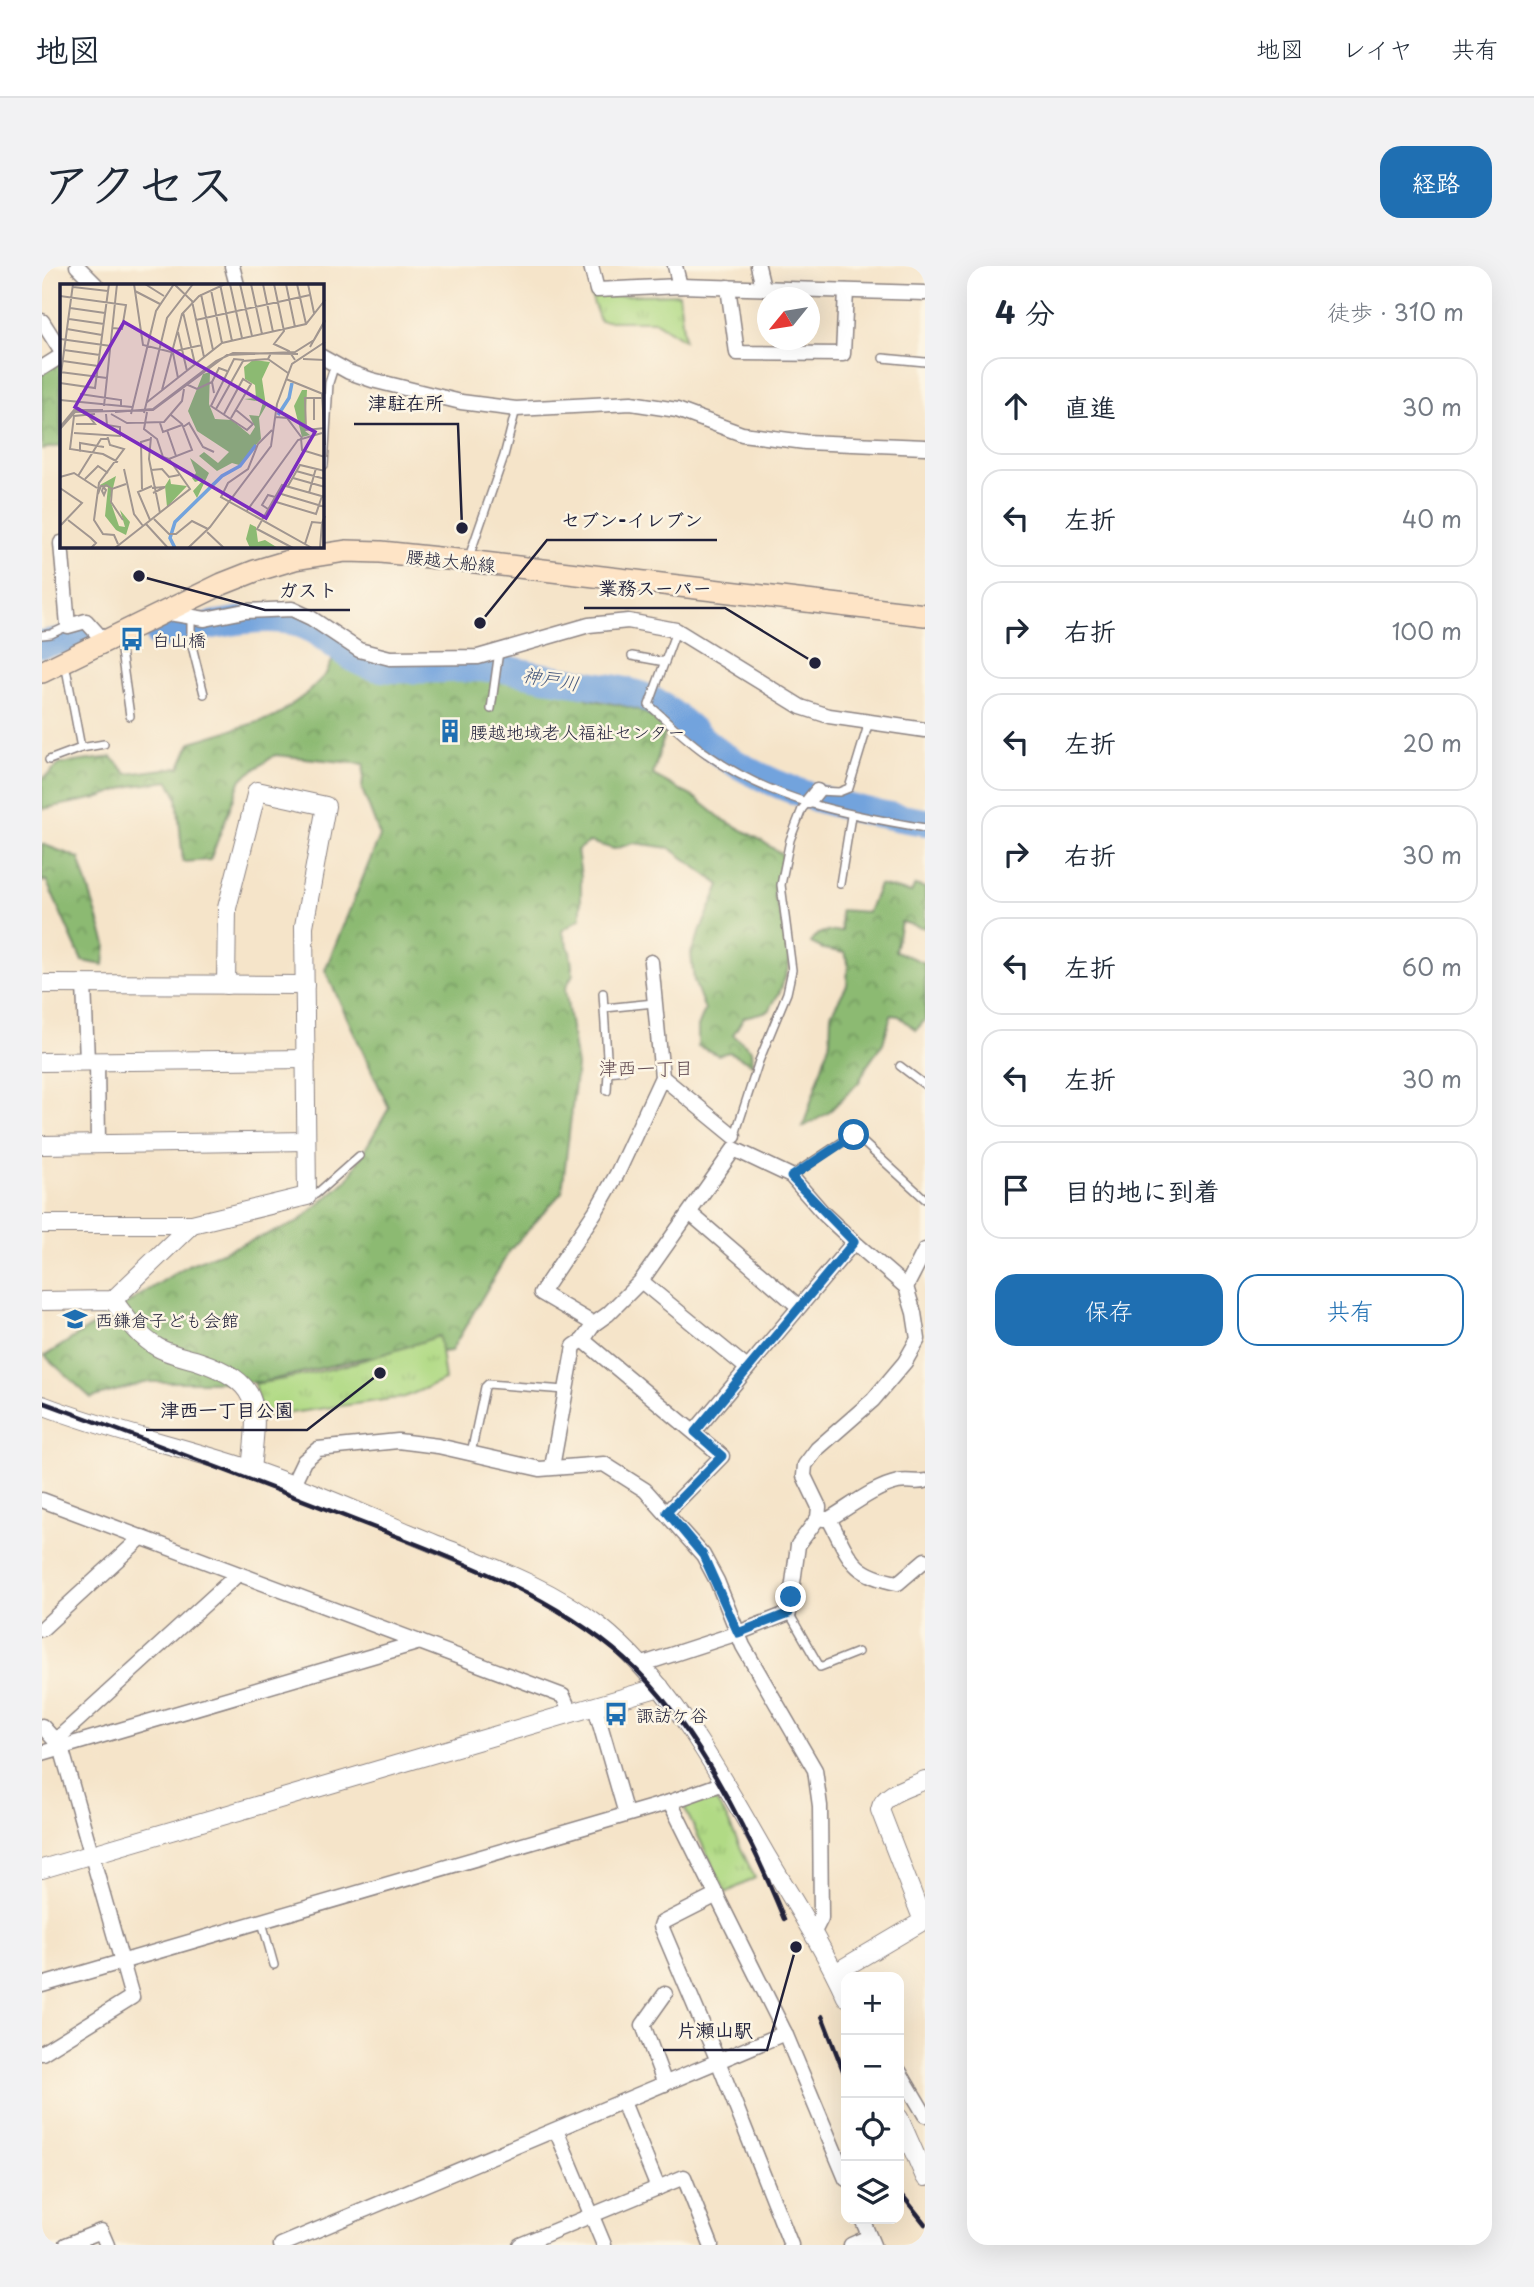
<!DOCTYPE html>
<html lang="ja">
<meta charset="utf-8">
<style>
:root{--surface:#fff;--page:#f2f2f3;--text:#1f2937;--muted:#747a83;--line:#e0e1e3;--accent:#1f6fb2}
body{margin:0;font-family:"Playpen Sans","Klee One",sans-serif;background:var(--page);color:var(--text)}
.controls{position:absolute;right:21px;bottom:21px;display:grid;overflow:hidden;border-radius:14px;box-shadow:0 7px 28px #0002}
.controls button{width:63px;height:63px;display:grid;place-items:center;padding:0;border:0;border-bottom:2px solid var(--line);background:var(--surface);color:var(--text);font:35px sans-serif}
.compass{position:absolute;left:715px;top:21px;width:63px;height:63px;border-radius:50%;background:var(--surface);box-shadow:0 7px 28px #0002;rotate:240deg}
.stop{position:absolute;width:21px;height:21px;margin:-16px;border:5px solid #1f6fb2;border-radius:50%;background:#fff}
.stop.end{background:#1f6fb2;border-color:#fff;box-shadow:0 2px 7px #0008}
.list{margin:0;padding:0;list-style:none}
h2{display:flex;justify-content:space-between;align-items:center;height:91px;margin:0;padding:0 28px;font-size:30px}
h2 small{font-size:23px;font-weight:400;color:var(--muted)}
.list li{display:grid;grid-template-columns:46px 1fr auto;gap:21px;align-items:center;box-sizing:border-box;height:98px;margin:0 14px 14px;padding:0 14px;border:2px solid var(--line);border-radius:21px}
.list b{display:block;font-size:26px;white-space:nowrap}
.list em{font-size:23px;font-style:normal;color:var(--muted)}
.actions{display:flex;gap:14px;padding:21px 28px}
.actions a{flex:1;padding:16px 0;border:2px solid var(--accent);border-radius:21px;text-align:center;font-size:24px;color:var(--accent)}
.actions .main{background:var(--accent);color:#fff}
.icon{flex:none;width:38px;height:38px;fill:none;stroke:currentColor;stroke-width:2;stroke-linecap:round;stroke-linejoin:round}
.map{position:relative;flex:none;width:883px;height:1979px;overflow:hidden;border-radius:21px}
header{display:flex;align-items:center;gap:42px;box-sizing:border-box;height:98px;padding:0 35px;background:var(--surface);border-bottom:2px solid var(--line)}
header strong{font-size:33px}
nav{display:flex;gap:38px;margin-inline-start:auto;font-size:24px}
.intro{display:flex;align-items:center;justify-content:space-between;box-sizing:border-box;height:168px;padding:0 42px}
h1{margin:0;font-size:49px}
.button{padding:18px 32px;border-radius:21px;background:var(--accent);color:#fff;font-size:24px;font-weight:700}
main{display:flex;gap:42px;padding:0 42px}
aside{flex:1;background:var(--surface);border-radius:21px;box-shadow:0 7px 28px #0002}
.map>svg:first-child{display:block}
.forest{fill:url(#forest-crowns);stroke:#576e56;stroke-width:2}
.park{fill:url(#park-tufts);stroke:#6a7e60;stroke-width:2}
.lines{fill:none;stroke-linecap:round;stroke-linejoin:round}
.river{stroke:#72a3dd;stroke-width:28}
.service-casing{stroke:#8c8382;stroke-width:10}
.minor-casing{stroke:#8c8382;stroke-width:17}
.tertiary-casing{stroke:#8c8382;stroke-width:20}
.secondary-casing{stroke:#8c8382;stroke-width:24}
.service{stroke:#fff;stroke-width:7}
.minor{stroke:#fff;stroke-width:14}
.tertiary{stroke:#fff;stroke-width:18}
.secondary{stroke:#fee4c6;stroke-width:21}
.rail{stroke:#22223b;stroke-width:4.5}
.route{stroke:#1f6fb2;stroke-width:9}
.labels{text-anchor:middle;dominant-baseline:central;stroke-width:5;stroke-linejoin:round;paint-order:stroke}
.street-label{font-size:18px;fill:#22223b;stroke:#fcf5e5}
.poi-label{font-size:18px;fill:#22223b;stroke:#fcf5e5;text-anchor:start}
.water-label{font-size:19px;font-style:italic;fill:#42567c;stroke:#fcf5e5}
.neighbourhood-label{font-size:19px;fill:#624b52;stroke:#fcf5e5}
.inset-river{fill:none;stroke:#72a3dd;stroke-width:3.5}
.inset-road{fill:none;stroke:#a19690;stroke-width:2}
.view{fill:#7b2cbf;fill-opacity:0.15;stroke:#7b2cbf;stroke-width:3.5}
.inset-edge{fill:none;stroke:#22223b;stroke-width:3.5}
.leader{fill:none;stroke:#22223b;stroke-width:2.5}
.callout-dot{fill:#22223b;stroke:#fcf5e5;stroke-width:2.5}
.callout-label{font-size:19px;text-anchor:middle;font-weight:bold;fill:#22223b;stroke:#fcf5e5;stroke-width:5;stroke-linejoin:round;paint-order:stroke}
</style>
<header>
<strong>地図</strong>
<nav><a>地図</a><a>レイヤ</a><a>共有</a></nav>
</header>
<div class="intro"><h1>アクセス</h1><a class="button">経路</a></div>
<main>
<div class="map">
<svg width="883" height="1979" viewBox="0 0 883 1979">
<defs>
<pattern id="forest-crowns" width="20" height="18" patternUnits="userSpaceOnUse" patternTransform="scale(1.75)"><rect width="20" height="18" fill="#8cba72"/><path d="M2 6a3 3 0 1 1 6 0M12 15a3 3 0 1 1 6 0" fill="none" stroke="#72975f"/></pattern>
<pattern id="park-tufts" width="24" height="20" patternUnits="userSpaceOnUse" patternTransform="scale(1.75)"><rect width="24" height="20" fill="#b1da85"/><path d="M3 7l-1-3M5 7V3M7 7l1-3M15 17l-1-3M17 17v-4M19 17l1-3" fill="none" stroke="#98bb74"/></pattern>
</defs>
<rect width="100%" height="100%" fill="#fcf5e5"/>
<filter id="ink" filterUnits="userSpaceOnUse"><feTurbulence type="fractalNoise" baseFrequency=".0143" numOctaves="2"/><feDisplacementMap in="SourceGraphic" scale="14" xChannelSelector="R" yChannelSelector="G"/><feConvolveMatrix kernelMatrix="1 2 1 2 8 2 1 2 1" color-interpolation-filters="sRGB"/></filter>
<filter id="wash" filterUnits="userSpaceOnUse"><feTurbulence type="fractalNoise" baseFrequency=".00686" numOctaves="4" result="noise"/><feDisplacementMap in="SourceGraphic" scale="28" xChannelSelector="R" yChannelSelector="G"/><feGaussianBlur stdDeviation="1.57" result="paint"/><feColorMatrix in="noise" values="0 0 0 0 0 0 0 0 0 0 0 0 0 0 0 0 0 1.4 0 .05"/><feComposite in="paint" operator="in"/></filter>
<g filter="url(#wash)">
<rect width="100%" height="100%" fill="#f5e4c9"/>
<!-- forest -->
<g class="forest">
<path d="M19 93V180L0 183V105Z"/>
<path d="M291 393C345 419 406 405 464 410 494 413 523 427 552 434 584 441 601 439 624 463L611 509 655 533 680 553 717 573 741 589 732 629 748 682 747 700 738 725 727 745 702 751 691 769 710 784 711 798 687 786 676 789 656 780V761L663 744 652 715 649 687 678 619 628 582 592 577 572 583 548 576 535 584 539 610V652L520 665 528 685 531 708 523 723 535 800 520 926 468 984 409 1085 321 1092 221 1116H105L49 1132 3 1090 146 999 255 957 306 913 347 842 283 704 338 570 320 523 322 498 233 489 199 513 168 594 141 596 135 531 127 515 89 520 55 532 0 543V513L18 498 70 491 85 508 138 501 149 476 233 451 264 428 284 408Z"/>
<path d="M0 578 37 592 64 678 62 699 40 695 4 614 0 616Z"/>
<path d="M837 619 869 627 873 619 883 622V662L859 656 853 685 883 697V754L874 764 857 750 849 749 841 777 825 800 817 816 786 847 761 861 788 775 789 748 805 719 806 697 803 687 781 683 769 677C776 663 786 666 800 665L798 644 826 646Z"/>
</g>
<!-- park -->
<g class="park">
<path d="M637 28 642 74 612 55H558L549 30Z"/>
<path d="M397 1070 403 1114 363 1131 220 1151 212 1118C276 1109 336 1091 397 1070Z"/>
<path d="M669 1528 683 1549 713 1612 684 1627 642 1541 646 1535Z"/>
</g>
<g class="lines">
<!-- river -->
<g class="river">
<path d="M117 369C154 363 217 346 253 356 287 366 304 399 341 402 376 406 412 402 447 402 467 402 489 409 509 412 538 417 570 420 598 429 629 440 652 469 679 488 739 528 812 545 883 556"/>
<path d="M0 378 35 372"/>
</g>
</g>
</g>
<g filter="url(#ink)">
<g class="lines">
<!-- service casing -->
<g class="service-casing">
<g id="service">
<path d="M841 92 883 96"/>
<path d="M282 199 287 117 293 98"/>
<path d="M427 291 462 190 474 143"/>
<path d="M149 352V376L162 428"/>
<path d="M634 365 607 439C626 455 644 474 665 488 730 535 806 549 883 562"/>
<path d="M0 369 9 368 26 360"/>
<path d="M77 371 88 450"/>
<path d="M590 390 623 396"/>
<path d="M23 397 39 482"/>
<path d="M449 443 457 385"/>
<path d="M7 494 39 482 62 478"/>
<path d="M775 525 797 526 807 522 827 456"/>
<path d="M798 618 809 550"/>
<path d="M561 727 566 806 565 825"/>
<path d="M563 742 612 737"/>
<path d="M858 800 883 819"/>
<path d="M566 806 583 804"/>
<path d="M692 872 717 795 745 727 750 704 739 619 748 574 760 543 766 536"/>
<path d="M749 910 812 868 883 933"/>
<path d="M266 930 274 928 317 890"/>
<path d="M429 1187 443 1121 446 1118 523 1124"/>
<path d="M747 1347 778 1401 816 1386"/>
<path d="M220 1656 232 1699"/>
</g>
</g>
<!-- minor casing -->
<g class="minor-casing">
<g id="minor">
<path d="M35 0 54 19"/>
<path d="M190 0 195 19"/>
<path d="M549 0 555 24 638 20 883 27"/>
<path d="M633 0 638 20"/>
<path d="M716 0 721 21"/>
<path d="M686 21 695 87 801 88 804 25"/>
<path d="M0 55 19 85"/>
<path d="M280 91 307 106 330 114 419 136 474 143 589 137 635 144 700 168 763 176 883 181"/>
<path d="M0 102 19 90"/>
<path d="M19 277 26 360 44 355 62 375"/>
<path d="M121 346 163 353 203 345 250 343 269 352 317 384 348 392 436 391 547 359 586 355 634 364 759 441 787 450 883 464"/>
<path d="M767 535 775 525"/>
<path d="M42 718 45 795"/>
<path d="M55 795 56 878"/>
<path d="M620 811 692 870"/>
<path d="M649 948 756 1040"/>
<path d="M599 1015 705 1102"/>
<path d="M864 1021 883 984"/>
<path d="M552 1058 499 1027 555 943 575 908 620 811 609 696"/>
<path d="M541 1074 680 1190 625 1246"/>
<path d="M653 1165 812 976"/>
<path d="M510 1201 532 1080 541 1074 552 1058 566 1048 599 1015 692 883 749 910 782 948 812 976 864 1021 872 1047 876 1073 863 1096 831 1134 775 1183 763 1199 762 1210 777 1241 776 1252 756 1279 747 1347 696 1367 598 1399"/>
<path d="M250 1220 262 1195 276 1183 356 1175 396 1180 498 1203 562 1198 603 1224 661 1289 675 1315 701 1380 773 1504 778 1540 779 1652 771 1668"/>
<path d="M0 1234 521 1430 529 1448"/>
<path d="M781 1253H787C808 1241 832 1221 856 1216 865 1214 874 1217 883 1215"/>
<path d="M787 1253C808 1292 809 1309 856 1317L883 1294"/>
<path d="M0 1363 100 1271"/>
<path d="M553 1441 584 1548"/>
<path d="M0 1460 19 1481 90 1731 0 1787"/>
<path d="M13 1475 196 1308"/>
<path d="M0 1487 378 1376"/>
<path d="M628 1536 743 1767 804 1913"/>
<path d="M675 1629 620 1657 619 1660 676 1795 749 1979"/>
<path d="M0 1719 628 1536 682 1517"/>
<path d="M623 1728 601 1759 623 1818"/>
<path d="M857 1805 883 1849"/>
<path d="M581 1836 616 1922"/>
<path d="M514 1864 562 1979"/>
<path d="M820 1953 831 1979"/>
<path d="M24 1979 59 1965 65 1979"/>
<path d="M239 1979 743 1767"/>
<path d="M478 1979 642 1911 669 1979"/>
<path d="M809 1979 827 1971"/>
</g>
</g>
<!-- tertiary casing -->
<g class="tertiary-casing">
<g id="tertiary">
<path d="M0 718 263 719"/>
<path d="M0 796 264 793"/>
<path d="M0 879 264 875"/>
<path d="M0 958H150L265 930 262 660 284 540 215 525 185 642 184 719"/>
<path d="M71 1034C84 1051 96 1070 115 1081 126 1088 143 1091 156 1095 223 1118 215 1141 209 1204"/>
<path d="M0 1035 71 1034 150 958"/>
<path d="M0 1139C67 1165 138 1180 207 1203 270 1224 331 1253 393 1278 450 1301 508 1322 557 1360 632 1420 677 1508 724 1589 752 1636 782 1682 804 1731"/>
<path d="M0 1603 618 1421"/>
<path d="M793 1707 881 1655 838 1544C841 1527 868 1521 883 1514"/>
<path d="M857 1852 883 1911"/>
</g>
</g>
<!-- secondary casing -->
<g class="secondary-casing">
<path id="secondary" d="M0 406 180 318 213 305 253 293 304 285 339 286 425 295 883 349"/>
</g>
<!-- service -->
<use href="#service" class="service"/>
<!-- minor -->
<use href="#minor" class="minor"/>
<!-- tertiary -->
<use href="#tertiary" class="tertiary"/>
<!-- secondary -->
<use href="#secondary" class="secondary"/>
<!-- rail -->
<g class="rail">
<path d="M0 1136C101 1173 201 1211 302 1250 399 1288 504 1323 583 1393 653 1456 707 1567 742 1653"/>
<path d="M780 1750 804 1812"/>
<path d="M857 1925 883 1958"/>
</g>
</g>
</g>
<g class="lines" filter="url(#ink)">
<!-- route -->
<path class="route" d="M749 1331 747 1347 696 1367 661 1289 625 1246 680 1190 653 1166 812 976 749 911 812 869"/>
</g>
<!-- icons -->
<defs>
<g id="bus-bare" transform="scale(1.89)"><path d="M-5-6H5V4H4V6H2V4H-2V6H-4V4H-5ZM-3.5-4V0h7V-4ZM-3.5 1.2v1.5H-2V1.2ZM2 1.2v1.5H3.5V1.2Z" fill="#1f6fb2" stroke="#fcf5e5" stroke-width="2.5" paint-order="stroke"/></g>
<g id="building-bare" transform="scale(1.89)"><path d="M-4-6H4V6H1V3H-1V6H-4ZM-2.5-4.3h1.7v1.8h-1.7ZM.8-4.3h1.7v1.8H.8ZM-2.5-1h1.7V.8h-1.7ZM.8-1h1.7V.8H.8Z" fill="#1f6fb2" stroke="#fcf5e5" stroke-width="2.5" paint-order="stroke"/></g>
<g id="school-bare" transform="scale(1.89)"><path d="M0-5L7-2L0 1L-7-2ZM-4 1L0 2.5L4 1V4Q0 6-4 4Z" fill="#1f6fb2" stroke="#fcf5e5" stroke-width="2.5" paint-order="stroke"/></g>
</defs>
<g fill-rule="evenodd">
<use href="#bus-bare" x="90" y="373"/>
<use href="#building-bare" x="408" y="465"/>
<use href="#school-bare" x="33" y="1053"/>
<use href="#bus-bare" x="574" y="1448"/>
</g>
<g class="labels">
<!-- street labels -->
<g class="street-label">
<text transform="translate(409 294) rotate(6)">腰越大船線</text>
</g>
<!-- poi labels -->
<g class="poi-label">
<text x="110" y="373">白山橋</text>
<text x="428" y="465">腰越地域老人福祉センター</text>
<text x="53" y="1053">西鎌倉子ども会館</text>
<text x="594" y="1448">諏訪ケ谷</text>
</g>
<!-- water labels -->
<g class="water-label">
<text transform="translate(509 412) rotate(10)">神戸川</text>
</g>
<!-- neighbourhood labels -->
<g class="neighbourhood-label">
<text x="604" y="801">津西一丁目</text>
</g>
</g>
<!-- overview -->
<g transform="translate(18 18)">
<rect width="264" height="264" fill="#f5e4c9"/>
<path d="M193 76 210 78 202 95 206 122 199 134 201 155 179 181 172 179 157 187 139 172 144 168 158 179 169 168 137 147 128 127 143 90 150 88 149 120 155 135 172 136 190 151 195 143 189 131 199 132 203 118 184 115 196 114 195 101 185 95 184 83ZM242 106H247L245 147 250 151 242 153 234 122ZM130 174 149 189 137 214 133 207 144 195 135 198 132 194 136 189ZM56 192 50 216 59 242 65 243 60 226 70 238 66 251 56 246 45 232 48 203 40 201ZM110 194 111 200 127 202 107 223 105 202ZM190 240 196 243 198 258 205 256 218 264H190L186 255Z" fill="#8cba72"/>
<path class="inset-river" d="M218 131 229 114 232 99M115 264 110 254 115 238 162 192 180 182 196 161"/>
<path class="inset-road" d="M74 0 83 61 111 68 142 61M85 0 104 12M114 0 132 17 144 73M160 0 172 57M170 0 182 54M180 0 192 52M191 0 202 50M203 0 213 48M214 0 224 47 214 60 229 67 235 76M226 0 235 43M237 0 246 40M248 0 254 29M13 3 48 7M151 6 162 59M75 7 100 20M141 10 153 66M0 12 66 21 62 45 53 44M10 24 45 29M123 28 135 80M9 35 44 40M136 36 250 11M7 45 42 51M118 48 127 87M0 55 51 62M250 63 265 36M4 66 40 71M113 69 118 94M208 75 228 89M243 75 265 76M3 77 38 82M0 88 47 94M226 95 263 110M0 97 13 0M0 99 35 104 49 0M128 101 137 105 152 98M102 106 122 30 139 12 165 0M154 109 152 98 159 84 167 87M20 110 61 116V123M262 110 265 161M254 114V136M262 114H245L246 146 265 144M0 116 72 123M86 119 162 59 246 40 265 16M44 122 57 0M156 125 183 77 208 75 211 69M176 126 193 140 187 146 151 122 174 75 184 76M55 128 93 125 156 77 173 69 238 70M87 128 84 145 97 155 103 173 109 175 132 166 122 140 111 131M84 129 107 34 133 0M35 130 14 132 10 165 43 170 58 178M51 130 67 139 104 138 122 117 124 105M71 130 96 27 114 0M164 130 183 95 191 100 171 134M216 133 227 134 242 154M100 139 103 148 122 141M16 140H35L28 131M0 143 14 126H43M123 143 129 139 143 163 154 168M0 145 15 128 93 126 167 71 235 68 254 56 265 37M107 146 116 172M212 146 198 160 188 185 168 199 161 213 252 264M14 149 60 152V143L47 141 46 130M47 151 50 161 64 165 39 199 34 236 43 250 54 251 58 260M91 153 89 175 100 229M241 154 242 166 265 173M20 168V159L44 163M64 185 74 230 83 242M91 186 102 185 109 193 119 191M236 187 265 195M18 192 41 155H48M0 193 14 189 37 204M233 194 265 203M25 195 38 182 48 189M228 202 240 181 265 187M0 204 22 219 1 241M92 204 105 203 93 209M52 205 51 218 63 236M82 205 81 158 91 155M218 209 265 223M249 209 256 184M38 210 41 202H43L45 205 46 206 44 211 42 207 43 204 46 201 52 205 66 200M213 217 256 230 262 212M208 225 202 221 208 211 215 213M186 228 238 156 262 149M94 235 109 250H116L132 237 148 245M8 236 31 254 36 259 31 264M90 236 78 208 92 202M86 240 108 264M147 248 164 264M245 260 252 238 262 239 265 232M55 264 130 205 109 175M128 264 150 243 211 162 217 120 232 80 265 58M233 264 197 245 222 201 265 213M260 264 262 239"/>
<path class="view" d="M64 38 255 148 206 234 15 123Z"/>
<rect width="264" height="264" class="inset-edge"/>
</g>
<!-- callouts -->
<path class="leader" d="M420 262L416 158H312M438 357L505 274H675M773 397L683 342H542M97 310L223 344H308M338 1107L265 1164H104M754 1681L725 1784H621"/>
<g class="callout-dot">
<circle cx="420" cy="262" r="7"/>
<circle cx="438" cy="357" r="7"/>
<circle cx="773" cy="397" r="7"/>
<circle cx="97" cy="310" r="7"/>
<circle cx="338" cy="1107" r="7"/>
<circle cx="754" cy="1681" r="7"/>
</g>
<g class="callout-label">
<text x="364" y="144">津駐在所</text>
<text x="590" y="261">セブン-イレブン</text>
<text x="613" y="329">業務スーパー</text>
<text x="266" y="331">ガスト</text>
<text x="185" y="1151">津西一丁目公園</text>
<text x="673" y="1771">片瀬山駅</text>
</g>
</svg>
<div class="controls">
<button>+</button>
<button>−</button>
<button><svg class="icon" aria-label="locate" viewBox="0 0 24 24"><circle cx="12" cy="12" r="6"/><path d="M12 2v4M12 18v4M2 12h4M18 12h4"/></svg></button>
<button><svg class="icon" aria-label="layers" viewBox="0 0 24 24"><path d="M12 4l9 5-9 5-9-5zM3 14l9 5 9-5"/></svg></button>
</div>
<svg class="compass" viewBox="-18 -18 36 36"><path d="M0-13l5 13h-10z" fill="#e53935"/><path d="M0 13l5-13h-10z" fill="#747a83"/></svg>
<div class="stop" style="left:812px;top:869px"></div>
<div class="stop end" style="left:749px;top:1331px"></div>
</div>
<aside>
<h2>4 分<small>徒歩 · 310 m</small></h2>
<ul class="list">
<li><svg class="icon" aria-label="ahead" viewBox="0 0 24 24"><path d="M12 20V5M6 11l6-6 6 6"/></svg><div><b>直進</b></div><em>30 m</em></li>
<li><svg class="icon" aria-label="left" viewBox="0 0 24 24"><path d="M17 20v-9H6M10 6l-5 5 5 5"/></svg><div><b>左折</b></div><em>40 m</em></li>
<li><svg class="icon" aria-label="right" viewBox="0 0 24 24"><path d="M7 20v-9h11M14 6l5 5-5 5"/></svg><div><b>右折</b></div><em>100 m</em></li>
<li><svg class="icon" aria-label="left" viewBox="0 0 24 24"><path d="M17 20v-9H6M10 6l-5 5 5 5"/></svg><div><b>左折</b></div><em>20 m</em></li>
<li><svg class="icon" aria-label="right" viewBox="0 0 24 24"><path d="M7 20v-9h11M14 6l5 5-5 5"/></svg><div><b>右折</b></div><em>30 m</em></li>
<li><svg class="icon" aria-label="left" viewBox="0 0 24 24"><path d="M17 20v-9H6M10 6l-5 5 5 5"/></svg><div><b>左折</b></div><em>60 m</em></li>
<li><svg class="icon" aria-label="left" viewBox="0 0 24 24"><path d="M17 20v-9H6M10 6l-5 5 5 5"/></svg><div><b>左折</b></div><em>30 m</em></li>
<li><svg class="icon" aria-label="arrive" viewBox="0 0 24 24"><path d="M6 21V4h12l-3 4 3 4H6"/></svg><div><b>目的地に到着</b></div></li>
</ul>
<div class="actions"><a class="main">保存</a><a>共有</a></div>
</aside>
</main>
